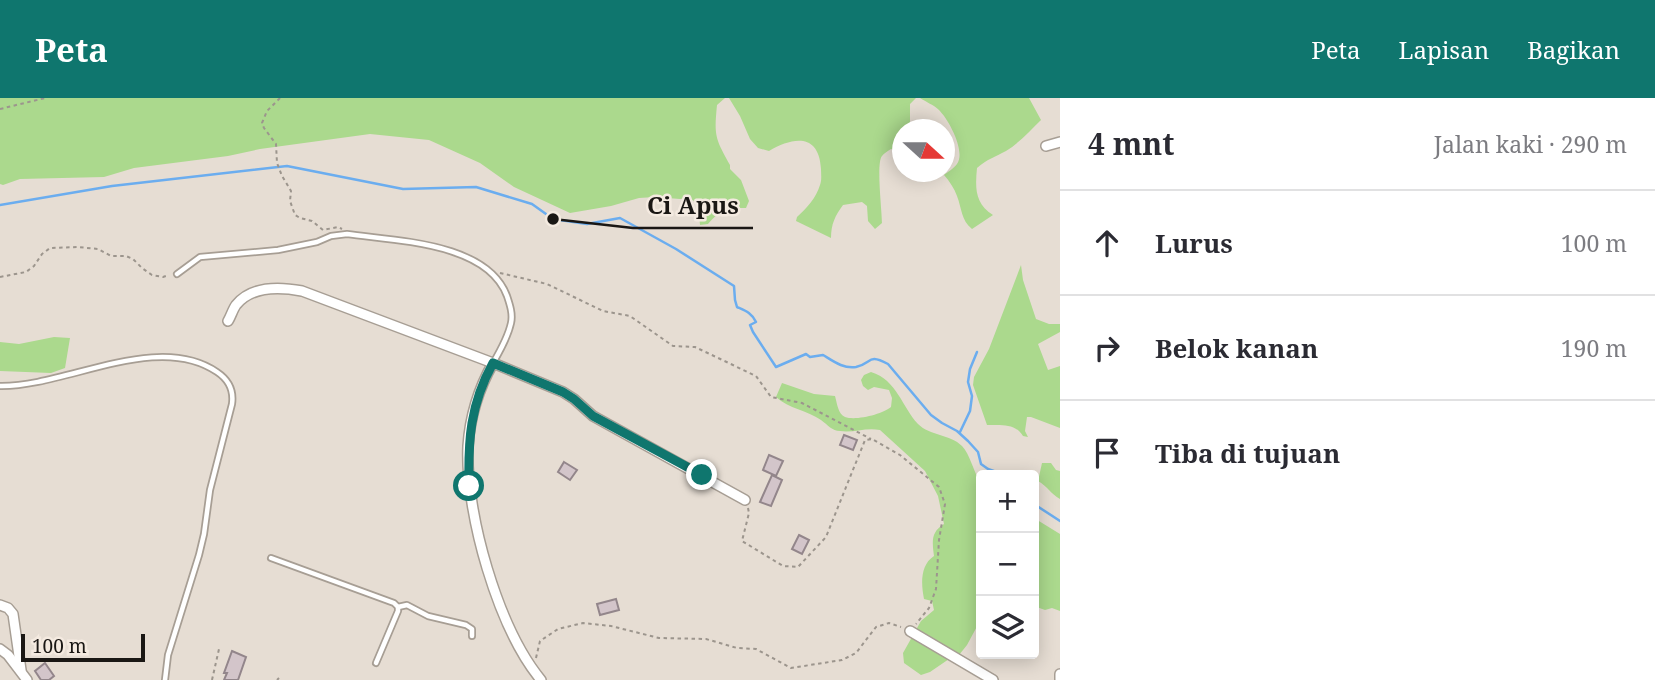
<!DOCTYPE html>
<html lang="id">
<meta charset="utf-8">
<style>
:root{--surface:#fff;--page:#f7f7f7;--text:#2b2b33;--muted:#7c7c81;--line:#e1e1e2;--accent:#0f766e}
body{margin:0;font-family:"Noto Serif",serif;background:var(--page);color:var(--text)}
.controls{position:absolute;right:21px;bottom:21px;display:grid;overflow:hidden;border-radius:7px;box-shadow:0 4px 18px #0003}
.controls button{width:63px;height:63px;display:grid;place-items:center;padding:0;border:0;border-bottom:2px solid var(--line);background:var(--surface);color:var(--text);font:35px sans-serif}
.compass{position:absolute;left:892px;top:21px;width:63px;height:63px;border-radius:50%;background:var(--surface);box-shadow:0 4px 18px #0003;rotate:111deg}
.scale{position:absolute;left:21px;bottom:18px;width:124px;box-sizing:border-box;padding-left:7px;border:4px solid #1a1714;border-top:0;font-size:19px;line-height:24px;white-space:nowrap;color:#1a1714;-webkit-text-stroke:5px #f4eae0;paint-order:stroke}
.stop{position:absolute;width:21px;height:21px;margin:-16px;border:5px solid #0f766e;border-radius:50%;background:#fff}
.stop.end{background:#0f766e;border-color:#fff;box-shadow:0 2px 7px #0008}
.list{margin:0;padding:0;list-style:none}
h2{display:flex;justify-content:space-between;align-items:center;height:91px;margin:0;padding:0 28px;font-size:30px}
h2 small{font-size:23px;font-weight:400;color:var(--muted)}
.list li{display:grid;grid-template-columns:46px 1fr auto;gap:21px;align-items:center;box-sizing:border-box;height:105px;padding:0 28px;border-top:2px solid var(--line)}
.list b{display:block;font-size:26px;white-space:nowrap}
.list em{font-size:23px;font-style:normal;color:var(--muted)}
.icon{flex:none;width:38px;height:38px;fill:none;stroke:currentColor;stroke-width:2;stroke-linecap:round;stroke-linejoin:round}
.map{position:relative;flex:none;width:1060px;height:582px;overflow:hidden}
header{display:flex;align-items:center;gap:42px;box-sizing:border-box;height:98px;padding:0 35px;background:var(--accent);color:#fff}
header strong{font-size:33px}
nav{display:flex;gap:38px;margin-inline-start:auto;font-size:24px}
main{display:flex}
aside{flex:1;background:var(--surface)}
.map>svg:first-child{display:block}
.green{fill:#abd98d}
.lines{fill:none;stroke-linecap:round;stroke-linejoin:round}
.stream{stroke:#6badef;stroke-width:2.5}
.building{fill:#d3c5ca;stroke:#93868b;stroke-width:2}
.lane-casing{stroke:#a79e94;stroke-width:8}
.street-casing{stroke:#a79e94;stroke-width:12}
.path{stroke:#9c958d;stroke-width:2;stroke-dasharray:3.5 3.5;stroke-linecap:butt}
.lane{stroke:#fff;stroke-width:4.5}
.street{stroke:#fff;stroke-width:9}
.route{stroke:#0f766e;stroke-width:9}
.leader{fill:none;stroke:#1a1714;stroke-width:2.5}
.callout-dot{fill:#1a1714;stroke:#f4eae0;stroke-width:2.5}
.callout-label{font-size:24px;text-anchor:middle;font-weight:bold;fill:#1a1714;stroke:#f4eae0;stroke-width:5;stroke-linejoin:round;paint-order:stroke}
</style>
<header>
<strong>Peta</strong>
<nav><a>Peta</a><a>Lapisan</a><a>Bagikan</a></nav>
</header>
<main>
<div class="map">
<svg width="1060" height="582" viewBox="0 0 1060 582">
<rect width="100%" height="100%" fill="#e6ddd3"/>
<!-- green -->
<g class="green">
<path d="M0 0H725L717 7C714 38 715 40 730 67V71L741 82 749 103 746 110C727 110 720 112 708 126L700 127 699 117 702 106 687 100 680 101 655 99 639 100 611 108 570 115 514 89 480 65 429 42 370 36 260 51 228 58 134 70 104 79 20 81 3 87 0 86Z"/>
<path d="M729 0H916L910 6V31L902 32V56L891 51C888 53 884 55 882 58 876 65 882 112 882 125L875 131 868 123 867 108 862 104 843 107C835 118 831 126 831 140L796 123 797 119C807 110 816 100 820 87 822 82 821 76 821 71 819 35 793 39 769 53L758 50 750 41 740 18Z"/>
<path d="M920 0H1029L1041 22C1030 33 1019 45 1006 53 995 59 987 61 977 70 975 90 975 106 993 117L972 131C961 122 962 111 957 98 954 90 950 84 944 77 948 74 954 70 957 66 966 54 949 22 939 12 934 7 926 4 920 0Z"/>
<path d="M1021 167 1023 182 1036 221 1049 226H1060V234L1038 246 1048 272 1060 268V330L1031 319H1027L1025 333 1028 339 1023 338C1015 325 1001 327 987 327L973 287 974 279 989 251Z"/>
<path d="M54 239 70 240 65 270 51 275 0 273V244L19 246Z"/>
<path d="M871 274C897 282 902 309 918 326 930 338 950 336 962 348 970 356 974 375 981 386V521L967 547 959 557 949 561 930 574 921 577 904 565 903 555 921 523 934 512 932 503 924 501C921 486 920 467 934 458 932 443 931 434 944 426L938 398 925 373 880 332C866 329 854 335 840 333 832 333 828 327 821 322 807 312 789 311 776 299L782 285 814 296 835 298C837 305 838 316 845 319 856 323 883 316 891 309L892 300 889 292 874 289 868 292 863 288 861 282 864 277Z"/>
<path d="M1042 365H1051L1056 372 1060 373V401C1051 396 1047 388 1038 383Z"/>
<path d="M1034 420 1060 436V513L1052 510 1045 512 1034 508Z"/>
</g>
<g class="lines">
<!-- stream -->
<g class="stream">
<path d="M0 107 112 88 287 68 403 91 476 89 532 106 553 121 587 126 620 120 676 151 734 188 735 202 737 209C746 213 752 215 756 224L750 227 753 234 776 269 806 256 810 259 823 257C833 263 843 271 856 269 873 265 867 255 888 266L931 317 942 325 957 333 968 343 978 354 981 366 988 371 1005 377"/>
<path d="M960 334 970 313 972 298 968 284 970 271 977 254"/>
<path d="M1034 402 1037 408 1060 423"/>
</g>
</g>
<!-- building -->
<g class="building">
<path d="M844 337 857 342 853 352 840 347Z"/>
<path d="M769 357 783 363 776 378 763 372Z"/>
<path d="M564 364 577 372 570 382 558 374Z"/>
<path d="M772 377 782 382 771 408 760 404Z"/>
<path d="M799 437 809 442 802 456 792 451Z"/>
<path d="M616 501 619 512 600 517 597 506Z"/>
<path d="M232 553 246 559 238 582H224L227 575H224Z"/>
<path d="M45 565 54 578 49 582H41L35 573Z"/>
</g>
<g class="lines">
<!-- lane casing -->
<g class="lane-casing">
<g id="lane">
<path d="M177 176 200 159 278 152 317 144 331 138 347 136C395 143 487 144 507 198 510 207 513 216 511 225 508 239 500 253 493 265"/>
<path d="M0 288C66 289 157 233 217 274 229 282 234 292 232 306L210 392 204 436 199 457 168 557 165 582"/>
<path d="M271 460 394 505 398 509V513L376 565"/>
<path d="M398 509 407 507 428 518 466 527 472 531V538"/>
</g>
</g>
<!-- street casing -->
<g class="street-casing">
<g id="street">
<path d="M1046 48 1060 44"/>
<path d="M228 223C231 218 233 211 236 207 252 187 281 189 302 193L493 265C479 290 470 319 468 348 465 415 498 530 541 582"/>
<path d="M493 265 563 294 574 301 593 318 745 402"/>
<path d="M0 507 8 510 13 516 21 572"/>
<path d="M910 533 993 582"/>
<path d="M0 551 8 557 27 582"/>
<path d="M1060 576V581"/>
</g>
</g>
<!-- path -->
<g class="path">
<path d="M280 0 267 13 262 25 264 30 276 46 277 65 282 78 291 93 290 103 295 117 300 120 312 123 323 132 338 129 342 131"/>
<path d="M0 11 45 0"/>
<path d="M500 175 547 186 603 213 630 218 673 248 695 249 756 278 771 299 802 305 871 341"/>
<path d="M0 179 26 174 34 168 42 156 50 150 78 149 98 151 111 158H126L133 161 142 170 152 177 163 179 169 177"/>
<path d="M748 410 749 415 742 443 783 468 798 469 826 439 865 342 872 341 900 357 939 389 945 406 939 442 936 491 929 510 916 526"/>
<path d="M536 560 540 543 558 531 583 525 611 528 659 540 706 541 737 550 756 551 791 570 842 562 856 555 876 529 889 525 901 529"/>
<path d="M212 582 219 551"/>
<path d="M277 582 279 580"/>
</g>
<!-- lane -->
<use href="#lane" class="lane"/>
<!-- street -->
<use href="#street" class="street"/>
</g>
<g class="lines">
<!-- route -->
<path class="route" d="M469 388C468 342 470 307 493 265L563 294 574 301 593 318 702 377"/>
</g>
<!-- callouts -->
<path class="leader" d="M553 121L633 130H753"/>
<circle class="callout-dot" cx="553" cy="121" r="7"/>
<g class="callout-label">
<text x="693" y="116">Ci Apus</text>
</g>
</svg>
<div class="controls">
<button>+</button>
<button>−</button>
<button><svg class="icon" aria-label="layers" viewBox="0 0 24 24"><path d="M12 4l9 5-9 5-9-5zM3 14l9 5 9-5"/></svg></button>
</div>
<svg class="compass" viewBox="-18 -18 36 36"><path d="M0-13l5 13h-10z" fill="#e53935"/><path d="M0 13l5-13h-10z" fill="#7c7c81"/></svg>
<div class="scale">100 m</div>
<div class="stop" style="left:469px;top:388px"></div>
<div class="stop end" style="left:702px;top:377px"></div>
</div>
<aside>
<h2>4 mnt<small>Jalan kaki · 290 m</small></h2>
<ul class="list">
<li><svg class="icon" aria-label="ahead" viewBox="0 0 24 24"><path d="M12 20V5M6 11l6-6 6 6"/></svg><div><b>Lurus</b></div><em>100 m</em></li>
<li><svg class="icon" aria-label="right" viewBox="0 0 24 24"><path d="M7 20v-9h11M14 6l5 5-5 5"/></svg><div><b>Belok kanan</b></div><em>190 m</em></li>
<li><svg class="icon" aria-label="arrive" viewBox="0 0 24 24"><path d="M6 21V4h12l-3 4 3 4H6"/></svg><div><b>Tiba di tujuan</b></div></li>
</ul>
</aside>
</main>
